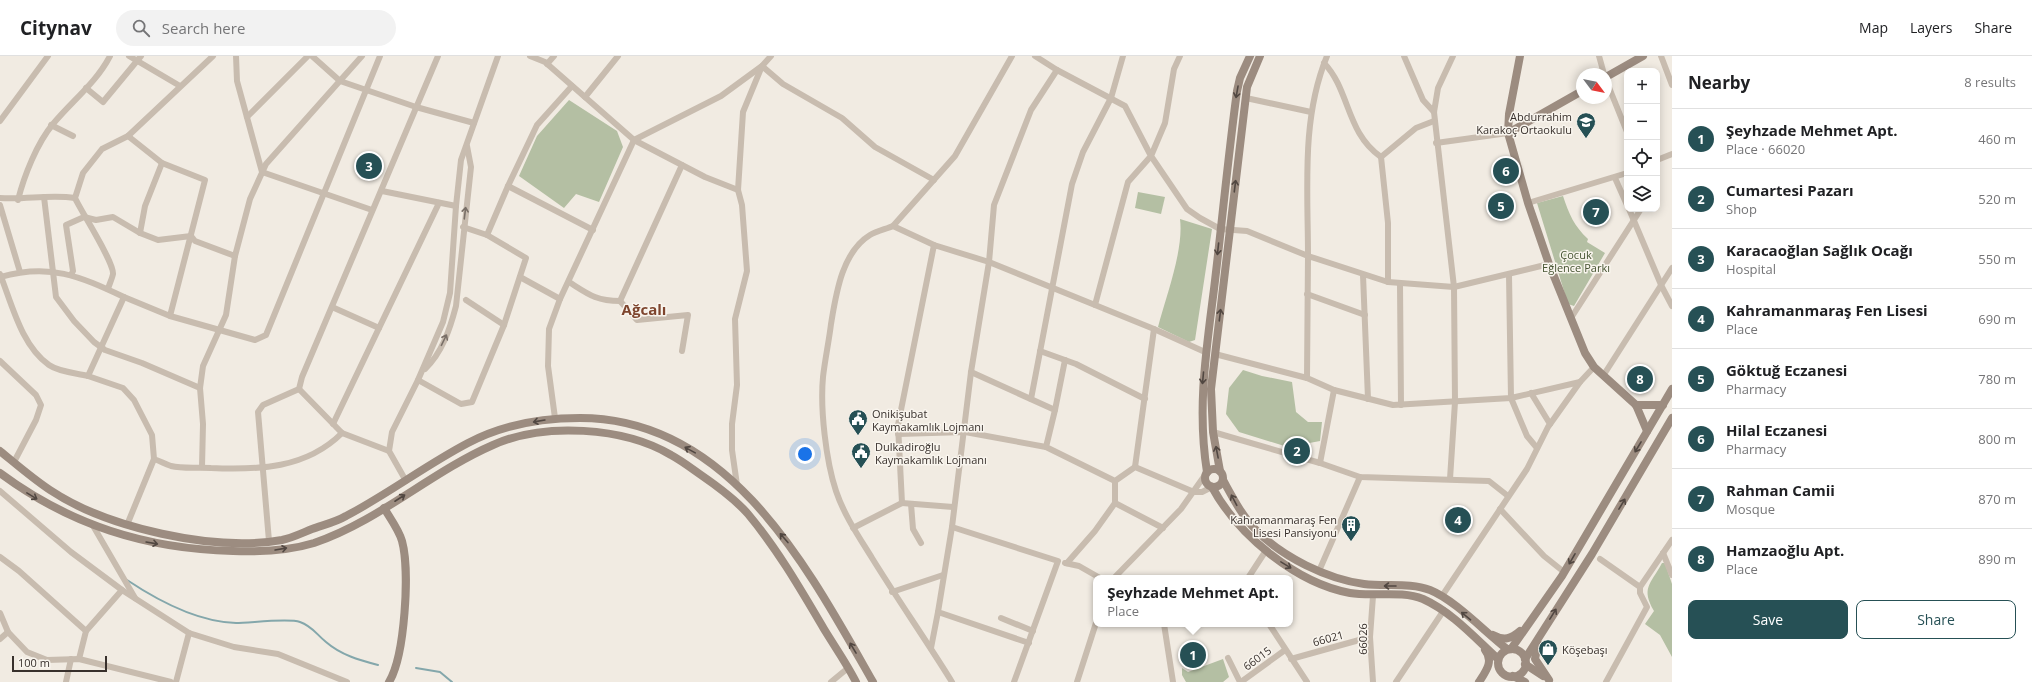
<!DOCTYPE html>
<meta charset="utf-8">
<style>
:root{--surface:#fff;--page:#f2f2f2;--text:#202124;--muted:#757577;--line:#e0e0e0;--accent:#265055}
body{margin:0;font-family:"Open Sans",sans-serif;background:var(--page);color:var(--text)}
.controls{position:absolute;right:12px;top:12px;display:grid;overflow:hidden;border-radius:8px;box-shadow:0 2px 10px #0003}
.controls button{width:36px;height:36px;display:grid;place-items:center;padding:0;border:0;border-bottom:1px solid var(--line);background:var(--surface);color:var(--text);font:20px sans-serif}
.compass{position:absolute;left:1576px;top:12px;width:36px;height:36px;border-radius:50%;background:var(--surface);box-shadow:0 2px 10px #0003;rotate:122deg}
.scale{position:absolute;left:12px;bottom:10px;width:95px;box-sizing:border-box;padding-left:4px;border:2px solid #38302c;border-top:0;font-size:11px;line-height:14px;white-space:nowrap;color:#38302c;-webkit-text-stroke:3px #f9f5ee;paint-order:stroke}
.you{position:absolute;left:805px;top:398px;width:14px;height:14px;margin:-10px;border:3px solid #fff;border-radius:50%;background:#1a73e8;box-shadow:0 0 0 6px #1a73e833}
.badge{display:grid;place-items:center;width:26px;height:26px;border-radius:50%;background:var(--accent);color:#fff;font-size:13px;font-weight:700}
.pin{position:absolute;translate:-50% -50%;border:2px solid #fff;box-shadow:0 1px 4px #0006}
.popup{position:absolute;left:1093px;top:519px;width:200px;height:52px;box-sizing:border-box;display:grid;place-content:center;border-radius:8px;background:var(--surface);filter:drop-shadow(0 1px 3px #0005);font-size:13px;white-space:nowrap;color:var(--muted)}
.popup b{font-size:15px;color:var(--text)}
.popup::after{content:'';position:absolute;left:50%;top:100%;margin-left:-8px;border:8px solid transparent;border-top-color:var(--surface)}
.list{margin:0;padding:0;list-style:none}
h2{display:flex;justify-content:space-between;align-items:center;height:52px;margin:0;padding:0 16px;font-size:17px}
h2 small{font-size:13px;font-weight:400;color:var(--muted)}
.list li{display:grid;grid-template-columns:26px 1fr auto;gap:12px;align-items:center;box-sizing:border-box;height:60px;padding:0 16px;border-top:1px solid var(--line)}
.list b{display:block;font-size:15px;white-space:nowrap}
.list p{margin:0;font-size:13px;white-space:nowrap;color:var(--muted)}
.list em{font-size:13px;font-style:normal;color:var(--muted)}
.actions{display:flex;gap:8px;padding:12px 16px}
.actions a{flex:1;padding:9px 0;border:1px solid var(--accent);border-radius:8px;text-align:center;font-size:14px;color:var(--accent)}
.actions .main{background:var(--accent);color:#fff}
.icon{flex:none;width:22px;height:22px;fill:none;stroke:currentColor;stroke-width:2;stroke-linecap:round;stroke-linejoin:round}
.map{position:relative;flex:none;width:1672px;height:626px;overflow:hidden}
header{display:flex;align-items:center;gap:24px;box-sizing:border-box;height:56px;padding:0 20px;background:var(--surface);border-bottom:1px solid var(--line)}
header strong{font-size:19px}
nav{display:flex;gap:22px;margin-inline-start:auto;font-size:14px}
.search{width:280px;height:36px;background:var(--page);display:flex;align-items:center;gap:10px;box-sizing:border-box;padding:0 14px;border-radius:22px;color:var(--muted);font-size:15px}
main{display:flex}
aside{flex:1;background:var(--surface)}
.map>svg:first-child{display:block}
.green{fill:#b4bfa3}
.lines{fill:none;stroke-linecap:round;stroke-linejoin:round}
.stream{stroke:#84a7ab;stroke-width:2}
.street{stroke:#c8bcaf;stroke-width:6}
.secondary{stroke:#9c8c80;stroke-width:8}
.oneway{stroke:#514741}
.oneway2{stroke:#796f67}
.labels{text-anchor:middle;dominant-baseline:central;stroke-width:3;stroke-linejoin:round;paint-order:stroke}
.poi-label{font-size:11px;fill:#38302c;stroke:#f9f5ee;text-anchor:start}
.park-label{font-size:11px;fill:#465432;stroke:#f9f5ee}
.street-label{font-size:11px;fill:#38302c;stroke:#f9f5ee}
.district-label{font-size:15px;font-weight:bold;fill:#7e452e;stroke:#f9f5ee}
</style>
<header>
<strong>Citynav</strong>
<div class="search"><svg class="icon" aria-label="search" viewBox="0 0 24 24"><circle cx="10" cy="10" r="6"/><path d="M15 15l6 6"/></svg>Search here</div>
<nav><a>Map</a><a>Layers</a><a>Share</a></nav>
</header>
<main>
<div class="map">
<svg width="1672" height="626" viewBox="0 0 1672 626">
<rect width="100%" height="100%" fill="#f1ebe2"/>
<!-- green -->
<g class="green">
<path d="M569 44 617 75 623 91 599 146 576 138 564 152 519 120 537 80Z"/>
<path d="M1138 136 1165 141 1161 158 1135 152Z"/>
<path d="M1563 140C1569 158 1574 170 1588 183L1587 186 1605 197 1574 250 1568 248 1537 147Z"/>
<path d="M1180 163 1212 173 1195 284 1189 286 1158 271C1166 240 1184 194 1180 163Z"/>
<path d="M1243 314 1262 320 1292 326 1296 356 1308 366H1322L1320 385 1304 388 1294 393 1239 376 1226 358 1229 332Z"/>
<path d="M1662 507H1665L1672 528V601L1660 579 1645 568 1654 555C1641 532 1650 529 1662 507Z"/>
<path d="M1223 603 1229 621 1223 626H1186L1182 619V612L1188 616Z"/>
</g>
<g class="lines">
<!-- stream -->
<g class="stream">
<path d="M127 524C157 544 198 566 236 567 250 567 288 562 300 566 312 570 316 578 326 586 341 599 359 604 378 609"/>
<path d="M416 612 440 616 452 626"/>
</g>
<!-- street -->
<g class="street">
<path d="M129 0 180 30"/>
<path d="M236 0 237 25 262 116 372 154"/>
<path d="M312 0 340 25 416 51 474 67"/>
<path d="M530 0 545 6 634 84 705 121 738 134"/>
<path d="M1035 0 1057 14 1125 50 1151 100 1128 126 1095 249 1154 273 1135 411"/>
<path d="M1180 0 1174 13 1165 67 1151 100 1187 153 1200 162 1220 173 1247 175 1308 200C1308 133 1301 63 1327 0"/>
<path d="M1404 0 1423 44 1434 56"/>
<path d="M1599 0 1604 18"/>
<path d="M1661 0 1672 29"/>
<path d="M1324 7C1350 34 1346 77 1381 101"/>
<path d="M547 8 554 0"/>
<path d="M1606 24 1627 76"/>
<path d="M86 32 103 46 141 0"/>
<path d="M585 41 618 0"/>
<path d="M1246 42 1311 56"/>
<path d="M247 61 308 0"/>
<path d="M0 65 48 0"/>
<path d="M51 69 73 80"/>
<path d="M128 80 162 107 205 124 170 260"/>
<path d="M1436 87 1508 77"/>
<path d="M1657 104 1672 98"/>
<path d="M1615 122 1627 149"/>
<path d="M508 130 593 174"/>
<path d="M382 135 456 150"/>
<path d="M44 141 56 241 74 265 94 286 105 294 142 307 200 332"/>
<path d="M0 142C25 144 50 138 75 142"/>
<path d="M18 144C24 120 37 87 53 68 72 45 96 27 110 0"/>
<path d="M1528 147 1627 117"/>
<path d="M0 149 20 216"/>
<path d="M1629 153 1662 231 1672 250"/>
<path d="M893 170C886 173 877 175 870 179 842 196 836 238 831 268 829 285 825 303 823 321 820 353 826 405 836 435 844 459 859 481 872 502 898 544 926 584 952 626"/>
<path d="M140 177 145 150 162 107"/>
<path d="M487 179 508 130 537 69 572 30"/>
<path d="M934 189 893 170 955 100 1012 0"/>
<path d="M0 218C12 248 21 289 49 309 59 316 76 317 88 320"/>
<path d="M71 219 73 215 66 169 84 161 96 164 113 161 140 177 158 184 191 180 195 185 235 200"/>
<path d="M1363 219 1368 343"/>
<path d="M1509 219 1511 342 1527 380 1537 392"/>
<path d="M0 221C50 207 79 220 124 241L88 320 123 332 134 344 152 379 154 403C160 405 165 408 171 410 183 413 198 411 211 412 258 414 306 413 342 377"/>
<path d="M520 221 560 243"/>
<path d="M569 226C588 238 596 245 620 245L637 264 688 259 682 295"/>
<path d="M1388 226V167L1381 101 1416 72 1434 65"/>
<path d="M1400 228 1401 349"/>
<path d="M108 233C109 229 112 223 113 218 114 206 82 157 75 142L83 117 102 93 128 80 213 0"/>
<path d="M1307 238 1365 259"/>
<path d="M124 241 170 260 255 284 266 279 380 0"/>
<path d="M466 244 504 269"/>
<path d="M620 245 682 109"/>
<path d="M332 251 379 272"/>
<path d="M1571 262 1641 153"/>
<path d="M1154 273 1205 296"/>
<path d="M1040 295 1076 308 1145 343"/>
<path d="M1215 298 1307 322 1334 334 1393 349 1511 342 1580 326 1594 311"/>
<path d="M0 305 36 339 41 349 36 364 14 406"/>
<path d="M425 313C442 297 450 273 456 250L471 111 467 90"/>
<path d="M971 316 1055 354 1046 391 1115 425 1135 411 1194 436H1202L1212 431"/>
<path d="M1603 320 1672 212"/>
<path d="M1307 322 1308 200 1388 226 1454 231 1434 56 1438 32 1453 0"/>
<path d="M418 324 461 348 472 346 504 269 526 202 487 179 463 171"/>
<path d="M299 333 342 377 389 395"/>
<path d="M1531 337 1550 368"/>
<path d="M1031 343 1072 128 1083 96 1111 42 1123 0"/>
<path d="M1055 354 1065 304"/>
<path d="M555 362 548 310 549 273 560 243 634 84 721 40 762 10 771 0"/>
<path d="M333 368 439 147"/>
<path d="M1213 376 1320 407 1360 421 1489 425 1508 440"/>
<path d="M898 378 965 376 1046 391"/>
<path d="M1320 407 1334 334"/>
<path d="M202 411 203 368 200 332 203 310 226 259 235 200 250 143 266 108 362 0"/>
<path d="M1450 423 1455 346 1454 231 1549 208"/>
<path d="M406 425 389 395 392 376 418 324 443 266 450 237 456 150 461 104 498 0"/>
<path d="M1115 425V447L1163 472"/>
<path d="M737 429 732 394V368L737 329 735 263 747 215 742 149 738 134 743 56 762 10 783 28 842 62 875 91 934 124"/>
<path d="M0 435 71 496 122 534 189 577 234 591 278 598 347 626"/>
<path d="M911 448 913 473 921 487"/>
<path d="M953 451 902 447 898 369 934 189 989 206 1095 249"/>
<path d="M1500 453 1544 500 1564 516"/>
<path d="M92 468 135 542"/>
<path d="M127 469 154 403"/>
<path d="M952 471 938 556 1029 587"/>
<path d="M853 472 902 447"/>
<path d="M269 485 258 356 263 349 299 333 302 321 438 0"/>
<path d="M1663 497 1672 519"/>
<path d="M0 501 19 515 86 575 79 603"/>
<path d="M1600 503 1640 531"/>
<path d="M1065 507 1079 510 1100 522"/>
<path d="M1067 507 1095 475 1115 447"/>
<path d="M1319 515 1360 421"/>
<path d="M1114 522 1181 453 1205 419"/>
<path d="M1248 522 1265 496"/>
<path d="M892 536 943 519"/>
<path d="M1373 540 1370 581 1373 626"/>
<path d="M1442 540 1527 413 1548 371 1580 326"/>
<path d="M0 557 8 576 27 596 47 604 79 603 171 626"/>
<path d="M1001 562 1033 575"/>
<path d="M1164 568 1173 626"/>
<path d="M1269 568 1307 626"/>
<path d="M86 575 122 534"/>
<path d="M0 583 8 576"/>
<path d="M931 592 938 556"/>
<path d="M1228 602 1240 626"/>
<path d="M1291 603 1370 581"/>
<path d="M66 626 71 603"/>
<path d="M176 626 189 577"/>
<path d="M831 626 848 612"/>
<path d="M1014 626 1058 505 952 471 971 316 989 206 994 149 1031 54 1057 14"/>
<path d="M1077 626 1096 567"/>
<path d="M1241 626 1285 594"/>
<path d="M1396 626 1444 554"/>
<path d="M1606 626 1647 551 1640 537V531L1672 484"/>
</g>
<!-- secondary -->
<g class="secondary">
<path d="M1606 21 1643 0"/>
<path d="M1582 35 1508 77 1528 147 1549 208 1585 297 1594 311 1636 349 1647 375"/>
<path d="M1508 77 1509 58 1520 0"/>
<path d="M1636 349H1663"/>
<path d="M0 395C16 408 32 422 50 434 107 472 214 496 282 484 292 482 302 477 312 473 323 469 336 466 346 460 388 438 426 409 468 387 502 369 541 362 580 362 730 362 808 512 873 626"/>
<circle cx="1214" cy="422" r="9"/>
<path d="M1220 415 1213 376 1211 333 1247 31 1260 0"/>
<path d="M1207 416C1197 353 1206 296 1214 233 1222 167 1228 101 1237 35L1240 22 1250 0"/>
<path d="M0 417C70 469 146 493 233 495 260 496 288 495 314 487 379 465 431 416 493 389 544 366 624 371 671 399 682 405 691 412 701 419 717 430 735 443 748 458 778 494 801 534 824 573 835 591 847 608 856 626"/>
<path d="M1223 424C1233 442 1242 460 1256 474 1282 501 1327 523 1364 528 1385 531 1410 526 1430 534 1455 544 1485 576 1507 593"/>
<path d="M1212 431C1238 479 1296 527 1350 537 1373 541 1401 534 1423 543 1452 556 1475 582 1498 603"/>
<path d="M384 452C390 462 399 474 402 485 410 514 405 600 389 626"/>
<path d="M1493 579C1504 585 1511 583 1520 575"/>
<path d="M1538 588 1535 603 1549 624"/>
<path d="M1511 593 1562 520 1672 333"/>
<circle cx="1512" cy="607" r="14"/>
<path d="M1525 603 1592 498 1672 362"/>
<path d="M1525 608 1543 620"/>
<path d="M1513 620 1525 626"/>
<path d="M1479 626C1486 615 1494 605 1485 594"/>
</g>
</g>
<!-- one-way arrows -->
<defs><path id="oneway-shaft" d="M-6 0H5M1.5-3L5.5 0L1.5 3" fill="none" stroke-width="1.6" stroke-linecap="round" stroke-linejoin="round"/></defs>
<g class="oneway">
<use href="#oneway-shaft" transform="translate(1237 36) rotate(100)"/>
<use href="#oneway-shaft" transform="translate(1235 130) rotate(-83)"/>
<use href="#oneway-shaft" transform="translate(1218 193) rotate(96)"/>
<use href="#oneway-shaft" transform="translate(1220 259) rotate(-83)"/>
<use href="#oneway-shaft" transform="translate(1203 322) rotate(95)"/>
<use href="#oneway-shaft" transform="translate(539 365) rotate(170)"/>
<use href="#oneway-shaft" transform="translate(1638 391) rotate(121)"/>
<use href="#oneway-shaft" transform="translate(690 394) rotate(-151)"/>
<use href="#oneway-shaft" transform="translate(1217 396) rotate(-101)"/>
<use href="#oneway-shaft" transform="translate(32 440) rotate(31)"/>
<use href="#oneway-shaft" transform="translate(400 442) rotate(-33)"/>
<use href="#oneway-shaft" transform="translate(1234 444) rotate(-118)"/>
<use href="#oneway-shaft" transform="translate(1622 448) rotate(-59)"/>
<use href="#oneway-shaft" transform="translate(784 482) rotate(-131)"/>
<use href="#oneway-shaft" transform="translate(152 487) rotate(10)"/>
<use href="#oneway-shaft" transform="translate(281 493) rotate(-10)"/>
<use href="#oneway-shaft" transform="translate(1572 503) rotate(120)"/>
<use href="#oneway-shaft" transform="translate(1286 509) rotate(31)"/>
<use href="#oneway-shaft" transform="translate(1390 530) rotate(180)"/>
<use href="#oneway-shaft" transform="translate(1553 558) rotate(-58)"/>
<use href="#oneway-shaft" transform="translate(1466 560) rotate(-140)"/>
<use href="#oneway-shaft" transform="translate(853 592) rotate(-121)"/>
</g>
<g class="oneway2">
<use href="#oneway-shaft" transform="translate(465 157) rotate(-83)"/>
<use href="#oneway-shaft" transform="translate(444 284) rotate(-64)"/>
</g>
<!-- icons -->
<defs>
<g id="school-pin" transform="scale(1)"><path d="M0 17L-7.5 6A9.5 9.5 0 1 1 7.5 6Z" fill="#265055" stroke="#f9f5ee"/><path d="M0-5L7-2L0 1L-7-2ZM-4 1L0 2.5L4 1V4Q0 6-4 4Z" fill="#fff"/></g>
<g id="civic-pin" transform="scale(1)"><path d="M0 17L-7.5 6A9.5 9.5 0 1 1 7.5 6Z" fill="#265055" stroke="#f9f5ee"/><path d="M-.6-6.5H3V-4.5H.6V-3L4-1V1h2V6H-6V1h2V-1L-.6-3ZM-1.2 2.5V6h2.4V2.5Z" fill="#fff"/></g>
<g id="building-pin" transform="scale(1)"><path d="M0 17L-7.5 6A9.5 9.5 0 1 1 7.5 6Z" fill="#265055" stroke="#f9f5ee"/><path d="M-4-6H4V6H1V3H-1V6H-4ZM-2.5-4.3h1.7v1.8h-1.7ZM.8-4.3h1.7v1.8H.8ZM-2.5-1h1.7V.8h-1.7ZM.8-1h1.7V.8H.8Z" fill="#fff"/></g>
<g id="shop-pin" transform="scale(1)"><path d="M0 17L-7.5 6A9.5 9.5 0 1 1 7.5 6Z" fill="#265055" stroke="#f9f5ee"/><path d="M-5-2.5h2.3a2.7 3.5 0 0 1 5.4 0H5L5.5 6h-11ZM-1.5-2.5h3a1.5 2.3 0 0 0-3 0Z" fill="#fff"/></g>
</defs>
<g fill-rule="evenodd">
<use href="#school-pin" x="1586" y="66"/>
<use href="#civic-pin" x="858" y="363"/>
<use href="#civic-pin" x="861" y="396"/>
<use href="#building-pin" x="1351" y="469"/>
<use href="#shop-pin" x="1548" y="593"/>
</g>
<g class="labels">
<!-- poi labels -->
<g class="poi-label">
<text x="1572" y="60" text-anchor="end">Abdurrahim<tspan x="1572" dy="13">Karakoç Ortaokulu</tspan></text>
<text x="872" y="357">Onikişubat<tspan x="872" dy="13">Kaymakamlık Lojmanı</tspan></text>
<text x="875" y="390">Dulkadiroğlu<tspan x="875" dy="13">Kaymakamlık Lojmanı</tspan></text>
<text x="1337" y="463" text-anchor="end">Kahramanmaraş Fen<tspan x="1337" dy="13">Lisesi Pansiyonu</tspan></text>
<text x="1562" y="593">Köşebaşı</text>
</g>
<!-- park labels -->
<g class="park-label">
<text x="1576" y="198">Çocuk<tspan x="1576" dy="13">Eğlence Parkı</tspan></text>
</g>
<!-- street labels -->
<g class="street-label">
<text transform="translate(1328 582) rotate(-15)">66021</text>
<text transform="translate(1362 583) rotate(-90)">66026</text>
<text transform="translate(1257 602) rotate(-36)">66015</text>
</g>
<!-- district labels -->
<g class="district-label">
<text x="644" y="253">Ağcalı</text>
</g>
</g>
</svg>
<div class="controls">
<button>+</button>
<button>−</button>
<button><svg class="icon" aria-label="locate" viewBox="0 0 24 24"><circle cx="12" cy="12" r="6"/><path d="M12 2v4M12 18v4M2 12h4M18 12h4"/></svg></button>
<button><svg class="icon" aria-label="layers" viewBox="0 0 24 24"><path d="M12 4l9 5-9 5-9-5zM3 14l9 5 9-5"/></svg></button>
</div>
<svg class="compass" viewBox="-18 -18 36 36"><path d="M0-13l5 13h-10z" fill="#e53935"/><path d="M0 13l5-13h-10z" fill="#757577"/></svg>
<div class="scale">100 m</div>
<div class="you"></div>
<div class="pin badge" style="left:1193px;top:599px">1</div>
<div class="popup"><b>Şeyhzade Mehmet Apt.</b>Place</div>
<div class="pin badge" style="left:1297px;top:395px">2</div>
<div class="pin badge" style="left:369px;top:110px">3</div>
<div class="pin badge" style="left:1458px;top:464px">4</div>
<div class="pin badge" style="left:1501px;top:150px">5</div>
<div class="pin badge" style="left:1506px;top:115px">6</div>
<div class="pin badge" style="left:1596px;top:156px">7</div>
<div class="pin badge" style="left:1640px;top:323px">8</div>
</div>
<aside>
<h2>Nearby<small>8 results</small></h2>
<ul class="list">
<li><span class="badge">1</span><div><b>Şeyhzade Mehmet Apt.</b><p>Place · 66020</p></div><em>460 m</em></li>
<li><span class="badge">2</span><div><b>Cumartesi Pazarı</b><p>Shop</p></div><em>520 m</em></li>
<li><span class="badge">3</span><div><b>Karacaoğlan Sağlık Ocağı</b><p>Hospital</p></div><em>550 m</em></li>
<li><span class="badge">4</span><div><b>Kahramanmaraş Fen Lisesi</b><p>Place</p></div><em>690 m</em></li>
<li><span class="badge">5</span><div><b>Göktuğ Eczanesi</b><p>Pharmacy</p></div><em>780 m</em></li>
<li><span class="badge">6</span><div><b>Hilal Eczanesi</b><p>Pharmacy</p></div><em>800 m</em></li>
<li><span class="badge">7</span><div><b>Rahman Camii</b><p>Mosque</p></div><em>870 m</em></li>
<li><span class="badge">8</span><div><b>Hamzaoğlu Apt.</b><p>Place</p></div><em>890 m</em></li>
</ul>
<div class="actions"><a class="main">Save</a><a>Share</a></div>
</aside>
</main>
